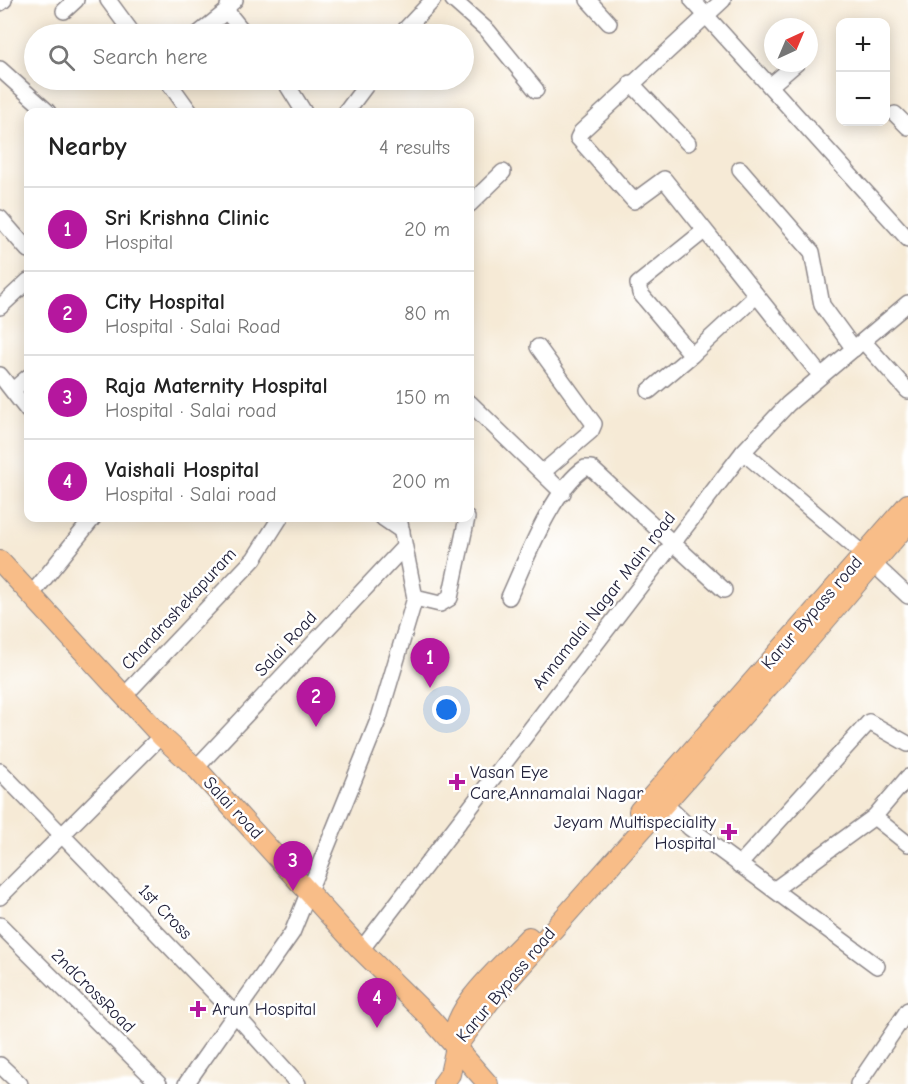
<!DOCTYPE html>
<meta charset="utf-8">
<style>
:root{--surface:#fff;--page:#f6f6f6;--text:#222;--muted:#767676;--line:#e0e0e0;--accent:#b5179e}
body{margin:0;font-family:"Comic Neue",sans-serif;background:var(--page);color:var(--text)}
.controls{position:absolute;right:18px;top:18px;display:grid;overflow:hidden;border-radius:12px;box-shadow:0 3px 15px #0003}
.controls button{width:54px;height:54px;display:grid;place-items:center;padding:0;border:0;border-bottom:2px solid var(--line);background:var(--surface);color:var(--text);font:30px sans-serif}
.compass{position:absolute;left:764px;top:18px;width:54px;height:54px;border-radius:50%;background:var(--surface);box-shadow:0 3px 15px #0003;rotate:44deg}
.you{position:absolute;left:447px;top:710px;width:21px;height:21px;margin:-15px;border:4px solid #fff;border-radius:50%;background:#1a73e8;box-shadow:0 0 0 9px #1a73e833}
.badge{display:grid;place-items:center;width:39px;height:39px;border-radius:50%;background:var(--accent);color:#fff;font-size:20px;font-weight:700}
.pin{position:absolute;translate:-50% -50px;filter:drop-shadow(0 2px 3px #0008)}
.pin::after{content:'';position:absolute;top:32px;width:21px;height:18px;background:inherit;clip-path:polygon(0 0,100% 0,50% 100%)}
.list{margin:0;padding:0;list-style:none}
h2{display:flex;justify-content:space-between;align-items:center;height:78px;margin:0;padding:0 24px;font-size:26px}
h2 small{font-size:20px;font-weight:400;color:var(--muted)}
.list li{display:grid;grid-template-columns:39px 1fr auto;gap:18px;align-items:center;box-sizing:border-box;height:84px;padding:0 24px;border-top:2px solid var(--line)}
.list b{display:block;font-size:22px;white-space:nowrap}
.list p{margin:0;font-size:20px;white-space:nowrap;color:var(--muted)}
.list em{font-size:20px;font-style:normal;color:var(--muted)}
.icon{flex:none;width:33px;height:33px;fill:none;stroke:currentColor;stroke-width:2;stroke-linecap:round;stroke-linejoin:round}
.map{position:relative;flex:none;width:908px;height:1084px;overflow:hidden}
.search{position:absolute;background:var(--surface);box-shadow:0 3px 15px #0003;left:24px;top:24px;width:450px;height:66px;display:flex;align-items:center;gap:15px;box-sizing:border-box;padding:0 21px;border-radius:33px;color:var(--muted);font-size:22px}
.panel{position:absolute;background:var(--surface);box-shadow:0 3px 15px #0003;left:24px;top:108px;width:450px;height:414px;border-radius:12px}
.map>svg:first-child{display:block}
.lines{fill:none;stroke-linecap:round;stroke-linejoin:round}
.minor-casing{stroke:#8c8688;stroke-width:18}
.major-casing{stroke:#8c8688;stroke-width:22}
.minor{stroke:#fff;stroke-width:15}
.major{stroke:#f8bd88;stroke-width:20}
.poi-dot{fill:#b5179e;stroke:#fff;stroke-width:2}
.labels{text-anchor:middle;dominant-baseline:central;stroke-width:5;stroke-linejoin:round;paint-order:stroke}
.street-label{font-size:18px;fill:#22223b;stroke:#fff}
.poi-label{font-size:18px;fill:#22223b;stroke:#fff;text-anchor:start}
</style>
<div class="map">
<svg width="908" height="1084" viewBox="0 0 908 1084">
<rect width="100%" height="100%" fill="#fff"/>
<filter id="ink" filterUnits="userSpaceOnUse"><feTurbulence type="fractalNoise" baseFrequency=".0167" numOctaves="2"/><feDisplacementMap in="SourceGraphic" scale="12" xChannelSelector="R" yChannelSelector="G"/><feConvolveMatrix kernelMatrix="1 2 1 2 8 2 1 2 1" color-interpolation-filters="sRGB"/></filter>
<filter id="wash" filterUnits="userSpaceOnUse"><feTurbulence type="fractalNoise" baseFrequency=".008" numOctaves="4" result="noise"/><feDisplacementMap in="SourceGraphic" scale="24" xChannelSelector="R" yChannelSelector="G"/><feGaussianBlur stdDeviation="1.35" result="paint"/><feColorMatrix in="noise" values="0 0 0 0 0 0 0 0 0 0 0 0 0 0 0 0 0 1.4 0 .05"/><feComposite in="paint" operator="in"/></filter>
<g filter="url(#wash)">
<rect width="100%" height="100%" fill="#f6ead6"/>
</g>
<g filter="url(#ink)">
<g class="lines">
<!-- minor casing -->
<g class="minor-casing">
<g id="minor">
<path d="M108 0 133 34"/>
<path d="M235 0 228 6V13L245 34"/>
<path d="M453 0 488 31 536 90"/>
<path d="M588 0 609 23"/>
<path d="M692 0 908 239"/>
<path d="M723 0 581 132 578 138 634 201 664 179 821 376"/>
<path d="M0 3 4 0"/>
<path d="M64 11 76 0"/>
<path d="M198 34 228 10"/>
<path d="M401 34 433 0"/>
<path d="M0 69 48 112"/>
<path d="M167 80 190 112"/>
<path d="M284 80 304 112"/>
<path d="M631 83 688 143"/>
<path d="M770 86 797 63"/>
<path d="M346 112 370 80"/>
<path d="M895 114 908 127"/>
<path d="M740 169 812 252 822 305 854 349"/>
<path d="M470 204 503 172"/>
<path d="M0 218 28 250"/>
<path d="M0 307 28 281"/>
<path d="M863 341 908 391"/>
<path d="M538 347 594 424 591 431 543 472"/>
<path d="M692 355 756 296"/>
<path d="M0 375 28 411"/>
<path d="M13 390 28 377"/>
<path d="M649 391 692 355 640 293 638 284 704 231"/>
<path d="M470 403 563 493"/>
<path d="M743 452 863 554 908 596"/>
<path d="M383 518 402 531"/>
<path d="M32 594 93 518"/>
<path d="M509 597C525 562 553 488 585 468H591L724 590"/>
<path d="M415 598 440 604 450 598 467 518"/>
<path d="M124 696 254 559 280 518"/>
<path d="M196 768 404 547"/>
<path d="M0 771 235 1014 298 1084"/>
<path d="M664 803 690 828 877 966"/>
<path d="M874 817 908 844"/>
<path d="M739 865 869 722 908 744"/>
<path d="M775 889 874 817 908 777"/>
<path d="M0 897 161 736"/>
<path d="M0 925 159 1084"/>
<path d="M361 950 743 452 788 404 908 303"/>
<path d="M0 1065 20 1084"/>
<path d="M186 1084 292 933 379 718 415 598 399 518"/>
<path d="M858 1084 908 1010"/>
</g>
</g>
<!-- major casing -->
<g class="major-casing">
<g id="major">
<path d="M0 561 161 736 196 768 361 950 430 1018 488 1084"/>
<path d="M639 811 908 504"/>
<path d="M455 1044C447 1010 506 962 529 937"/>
<path d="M443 1084 450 1074 456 1047 490 1001 783 670 908 523"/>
</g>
</g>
<!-- minor -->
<use href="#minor" class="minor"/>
<!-- major -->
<use href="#major" class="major"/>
</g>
</g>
<!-- markers -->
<g class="poi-dot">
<path d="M454 773h6v6h6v6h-6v6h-6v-6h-6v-6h6z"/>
<path d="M726 823h6v6h6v6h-6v6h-6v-6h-6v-6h6z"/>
<path d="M195 1000h6v6h6v6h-6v6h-6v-6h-6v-6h6z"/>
</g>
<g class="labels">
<!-- street labels -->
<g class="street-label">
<text transform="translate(604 601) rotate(-52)">Annamalai Nagar Main road</text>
<text transform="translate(179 609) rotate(-47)">Chandrashekapuram</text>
<text transform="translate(812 613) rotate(-49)">Karur Bypass road</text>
<text transform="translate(286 644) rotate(-47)">Salai Road</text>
<text transform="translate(233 808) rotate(47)">Salai road</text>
<text transform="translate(165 912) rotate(46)">1st Cross</text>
<text transform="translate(506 985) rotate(-50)">Karur Bypass road</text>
<text transform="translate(93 991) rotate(45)">2ndCrossRoad</text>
</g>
<!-- poi labels -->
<g class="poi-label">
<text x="470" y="772">Vasan Eye<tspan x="470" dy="21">Care,Annamalai Nagar</tspan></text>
<text x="716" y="822" text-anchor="end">Jeyam Multispeciality<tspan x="716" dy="21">Hospital</tspan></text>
<text x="212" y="1009">Arun Hospital</text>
</g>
</g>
</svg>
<div class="controls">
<button>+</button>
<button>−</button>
</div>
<svg class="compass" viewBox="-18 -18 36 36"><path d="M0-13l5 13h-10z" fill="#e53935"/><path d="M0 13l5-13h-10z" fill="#767676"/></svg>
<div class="you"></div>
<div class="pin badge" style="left:430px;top:688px">1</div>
<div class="pin badge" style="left:316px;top:727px">2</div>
<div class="pin badge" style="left:293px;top:891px">3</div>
<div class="pin badge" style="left:377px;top:1028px">4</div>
<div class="search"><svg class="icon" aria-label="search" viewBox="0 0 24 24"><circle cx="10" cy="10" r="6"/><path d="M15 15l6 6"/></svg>Search here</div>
<section class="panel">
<h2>Nearby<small>4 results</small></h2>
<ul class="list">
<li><span class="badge">1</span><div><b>Sri Krishna Clinic</b><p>Hospital</p></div><em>20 m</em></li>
<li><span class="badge">2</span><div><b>City Hospital</b><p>Hospital · Salai Road</p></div><em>80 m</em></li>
<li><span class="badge">3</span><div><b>Raja Maternity Hospital</b><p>Hospital · Salai road</p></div><em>150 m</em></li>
<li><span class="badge">4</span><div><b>Vaishali Hospital</b><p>Hospital · Salai road</p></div><em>200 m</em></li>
</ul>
</section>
</div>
